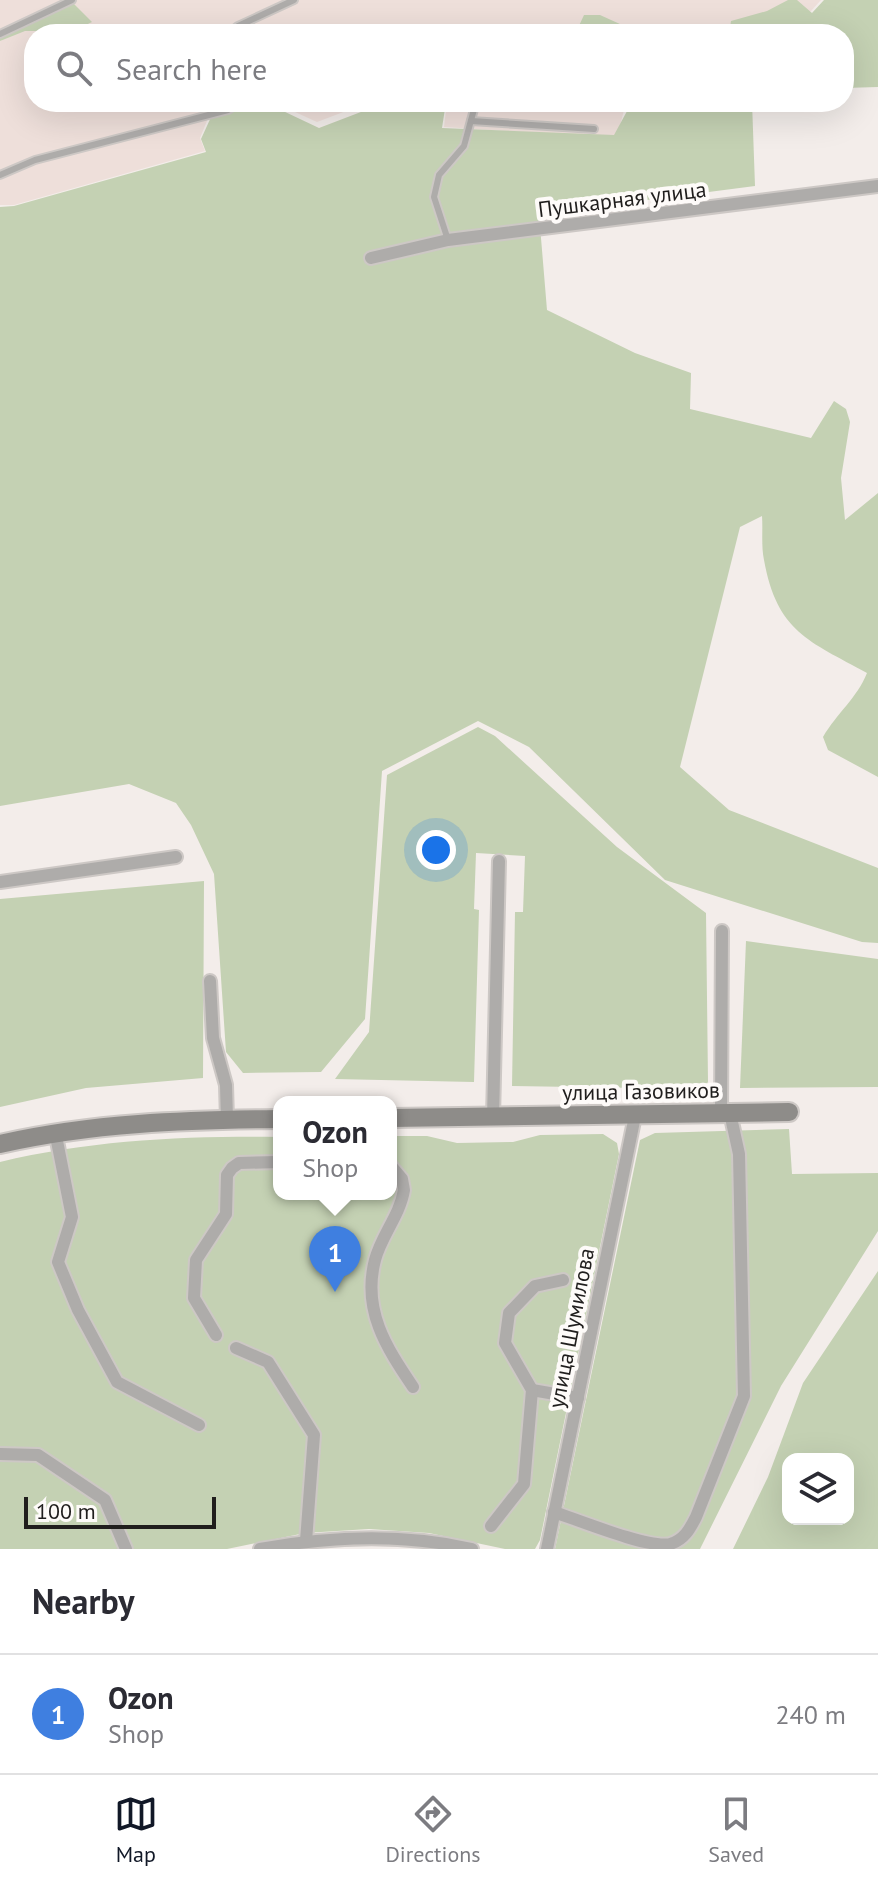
<!DOCTYPE html>
<meta charset="utf-8">
<style>
:root{--surface:#fff;--page:#f2f2f3;--text:#2b2b33;--muted:#7c7c81;--line:#e1e1e2;--accent:#111827}
body{margin:0;font-family:"PT Sans",sans-serif;background:var(--page);color:var(--text)}
.controls{position:absolute;right:24px;bottom:24px;display:grid;overflow:hidden;border-radius:16px;box-shadow:0 8px 32px #0002}
.controls button{width:72px;height:72px;display:grid;place-items:center;padding:0;border:0;border-bottom:2px solid var(--line);background:var(--surface);color:var(--text);font:40px sans-serif}
.scale{position:absolute;left:24px;bottom:20px;width:192px;box-sizing:border-box;padding-left:8px;border:4px solid #201e1d;border-top:0;font-size:22px;line-height:28px;white-space:nowrap;color:#201e1d;-webkit-text-stroke:6px #fefbf9;paint-order:stroke}
.you{position:absolute;left:436px;top:850px;width:28px;height:28px;margin:-20px;border:6px solid #fff;border-radius:50%;background:#1a73e8;box-shadow:0 0 0 12px #1a73e833}
.badge{display:grid;place-items:center;width:52px;height:52px;border-radius:50%;background:var(--accent);color:#fff;font-size:26px;font-weight:700}
.pin{position:absolute;translate:-50% -66px;filter:drop-shadow(0 2px 4px #0008)}
.pin::after{content:'';position:absolute;top:42px;width:28px;height:24px;background:inherit;clip-path:polygon(0 0,100% 0,50% 100%)}
.popup{position:absolute;left:273px;top:1096px;width:124px;height:104px;box-sizing:border-box;display:grid;place-content:center;border-radius:16px;background:var(--surface);filter:drop-shadow(0 2px 6px #0005);font-size:26px;white-space:nowrap;color:var(--muted)}
.popup b{font-size:30px;color:var(--text)}
.popup::after{content:'';position:absolute;left:50%;top:100%;margin-left:-16px;border:16px solid transparent;border-top-color:var(--surface)}
.list{margin:0;padding:0;list-style:none}
h2{display:flex;justify-content:space-between;align-items:center;height:104px;margin:0;padding:0 32px;font-size:34px}
h2 small{font-size:26px;font-weight:400;color:var(--muted)}
.list li{display:grid;grid-template-columns:52px 1fr auto;gap:24px;align-items:center;box-sizing:border-box;height:120px;padding:0 32px;border-top:2px solid var(--line)}
.list b{display:block;font-size:30px;white-space:nowrap}
.list p{margin:0;font-size:26px;white-space:nowrap;color:var(--muted)}
.list em{font-size:26px;font-style:normal;color:var(--muted)}
.icon{flex:none;width:44px;height:44px;fill:none;stroke:currentColor;stroke-width:2;stroke-linecap:round;stroke-linejoin:round}
.map{position:relative;flex:none;width:878px;height:1549px;overflow:hidden}
.search{position:absolute;background:var(--surface);box-shadow:0 8px 32px #0002;left:24px;right:24px;top:24px;height:88px;display:flex;align-items:center;gap:20px;box-sizing:border-box;padding:0 28px;border-radius:32px;color:var(--muted);font-size:30px}
.sheet{height:224px;background:var(--surface)}
nav{display:flex;justify-content:space-around;align-items:center;box-sizing:border-box;height:112px;border-top:2px solid var(--line);background:var(--surface);font-size:22px;color:var(--muted)}
nav a{display:grid;justify-items:center;gap:4px}
nav .on{color:var(--accent)}
.map>svg:first-child{display:block}
.built{fill:#eedfda}
.green{fill:#c4d1b3;fill-rule:evenodd}
.lines{fill:none;stroke-linecap:round;stroke-linejoin:round}
.lane-casing{stroke:#cdc8c5;stroke-width:10}
.street-casing{stroke:#cdc8c5;stroke-width:16}
.secondary-casing{stroke:#cdc8c5;stroke-width:22}
.lane{stroke:#aeacaa;stroke-width:6}
.street{stroke:#aeacaa;stroke-width:12}
.secondary{stroke:#8e8c89;stroke-width:18}
.labels{text-anchor:middle;dominant-baseline:central;stroke-width:8;stroke-linejoin:round;paint-order:stroke}
.street-label{font-size:22px;fill:#201e1d;stroke:#fefbf9}
</style>
<div class="map">
<svg width="878" height="1549" viewBox="0 0 878 1549">
<rect width="100%" height="100%" fill="#f3edea"/>
<!-- built -->
<g class="built">
<path d="M0 0H821L811 11 674 34H34V102H254L211 111 200 138 205 151 14 205H0Z"/>
<path d="M273 102H370L317 122Z"/>
<path d="M447 102H626L617 138 444 127Z"/>
</g>
<!-- green -->
<g class="green">
<path d="M788 0H797L812 13 824 0H878V87L844 88V34H729L731 21 767 11Z"/>
<path d="M73 3 92 22 73 31H25L0 41V37Z"/>
<path d="M584 15H600L642 34H582L577 30Z"/>
<path d="M264 102 319 128 387 102H446L442 128 614 135 632 102H752L755 186 539 214 547 310 635 353 691 373 690 409 811 438 834 401 846 409 850 422 841 478 845 520 878 493V777L828 750 823 737C837 713 857 698 867 673 809 641 777 632 764 560 761 546 763 530 762 516L740 527 680 767 729 810 878 868V943L862 942 665 880 529 747 478 721 382 771 365 1019 321 1072 243 1073 226 1052 214 874 191 825 176 803 129 784 0 806V207L14 206 206 152 201 139 212 115Z"/>
<path d="M478 727 495 736 617 847 706 913 708 1082 703 1089 512 1086 515 912H523L525 856 476 853 474 909 479 910 474 1082 335 1079 369 1032 387 775Z"/>
<path d="M204 881 203 1078 86 1088 0 1107V899Z"/>
<path d="M746 941 878 959V1087L740 1088Z"/>
<path d="M789 1129 792 1174 878 1173V1231L781 1386 700 1549H555L640 1140 655 1133Z"/>
<path d="M603 1134 617 1143 619 1154 540 1540 535 1549H505L429 1533 369 1529 305 1533 227 1549H0V1162C92 1140 185 1136 279 1137V1194H391V1136H427L457 1143 513 1142 540 1135Z"/>
<path d="M878 1271V1549H733L768 1477 803 1383ZM788 1459H848V1519H788Z"/>
</g>
<g class="lines">
<!-- lane casing -->
<g class="lane-casing">
<g id="lane">
<path d="M0 34 72 0"/>
<path d="M228 34 238 26 294 0"/>
<path d="M471 121 594 129"/>
<path d="M0 175 35 160 228 110 240 102"/>
<path d="M448 240 434 197 439 175 464 146 476 102"/>
</g>
</g>
<!-- street casing -->
<g class="street-casing">
<g id="street">
<path d="M371 258 448 240 878 186"/>
<path d="M0 882 176 857"/>
<path d="M210 981 213 1038 226 1085 227 1120"/>
<path d="M721 1114 722 931"/>
<path d="M493 1118 499 861"/>
<path d="M55 1131 72 1217 58 1262 78 1310 117 1382 199 1425"/>
<path d="M391 1166 402 1179 404 1190C400 1215 381 1236 375 1260 362 1310 386 1347 413 1387"/>
<path d="M216 1335 194 1298 196 1260 226 1214 227 1175 232 1168 239 1163 279 1162"/>
<path d="M236 1348 268 1362 314 1435 306 1541"/>
<path d="M532 1390 578 1398"/>
<path d="M0 1454 38 1455 105 1500 126 1549"/>
<path d="M554 1512C578 1520 649 1549 670 1544 684 1540 690 1529 696 1517L744 1396 739 1154 730 1113"/>
<path d="M491 1526 524 1484 532 1390 505 1343 509 1313 535 1286 563 1280"/>
<path d="M260 1549C331 1536 401 1533 472 1549"/>
<path d="M547 1549 635 1116"/>
</g>
</g>
<!-- secondary casing -->
<g class="secondary-casing">
<g id="secondary">
<path d="M391 1118 789 1112"/>
<path d="M0 1144C92 1123 185 1120 279 1119"/>
</g>
</g>
<!-- lane -->
<use href="#lane" class="lane"/>
<!-- street -->
<use href="#street" class="street"/>
<!-- secondary -->
<use href="#secondary" class="secondary"/>
</g>
<g class="labels">
<!-- street labels -->
<g class="street-label">
<text transform="translate(622 199) rotate(-7)">Пушкарная улица</text>
<text transform="translate(641 1091) rotate(-1)">улица Газовиков</text>
<text transform="translate(571 1328) rotate(-79)">улица Шумилова</text>
</g>
</g>
</svg>
<div class="controls">
<button><svg class="icon" aria-label="layers" viewBox="0 0 24 24"><path d="M12 4l9 5-9 5-9-5zM3 14l9 5 9-5"/></svg></button>
</div>
<div class="scale">100 m</div>
<div class="you"></div>
<div class="pin badge" style="left:335px;top:1292px;background:#3f7fe0">1</div>
<div class="popup"><b>Ozon</b>Shop</div>
<div class="search"><svg class="icon" aria-label="search" viewBox="0 0 24 24"><circle cx="10" cy="10" r="6"/><path d="M15 15l6 6"/></svg>Search here</div>
</div>
<section class="sheet">
<h2>Nearby<small></small></h2>
<ul class="list">
<li><span class="badge" style="background:#3f7fe0">1</span><div><b>Ozon</b><p>Shop</p></div><em>240 m</em></li>
</ul>
</section>
<nav>
<a class="on"><svg class="icon" aria-label="map" viewBox="0 0 24 24"><path d="M3 6l6-2 6 2 6-2v14l-6 2-6-2-6 2zM9 4v14M15 6v14"/></svg>Map</a>
<a><svg class="icon" aria-label="directions" viewBox="0 0 24 24"><path d="M12 3l9 9-9 9-9-9zM9 14v-3h6M13 9l2 2-2 2"/></svg>Directions</a>
<a><svg class="icon" aria-label="saved" viewBox="0 0 24 24"><path d="M7 4h10v16l-5-4-5 4z"/></svg>Saved</a>
</nav>
